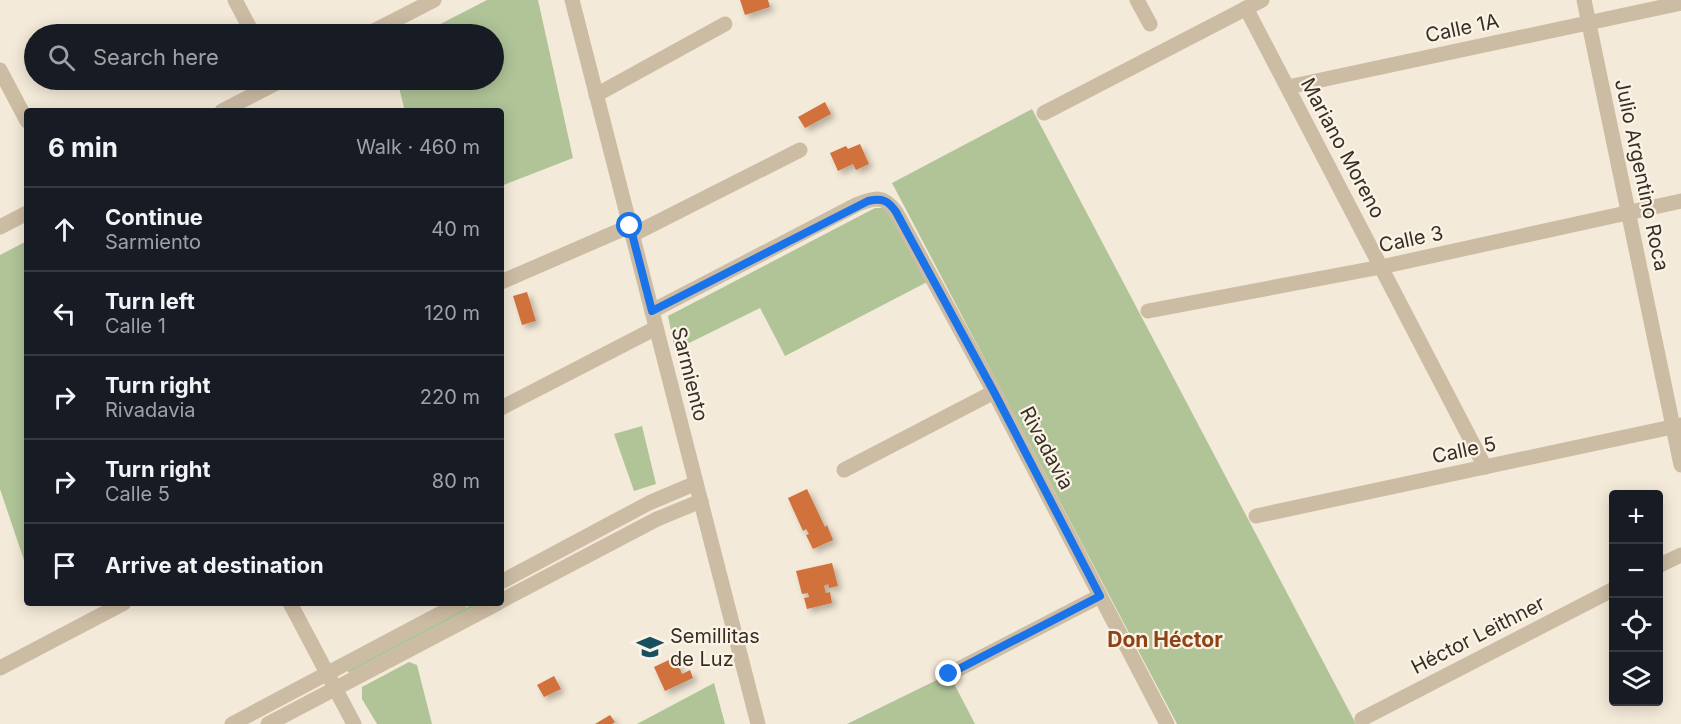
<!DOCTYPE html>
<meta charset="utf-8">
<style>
:root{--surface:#171b24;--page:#242831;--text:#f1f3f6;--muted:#9ea1a6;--line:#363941}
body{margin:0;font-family:Inter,sans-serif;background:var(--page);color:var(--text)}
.controls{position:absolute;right:18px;bottom:18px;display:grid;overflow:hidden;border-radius:6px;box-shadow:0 3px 15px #0003}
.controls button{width:54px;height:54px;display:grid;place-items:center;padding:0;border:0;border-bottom:2px solid var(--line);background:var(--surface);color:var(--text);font:30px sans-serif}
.stop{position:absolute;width:18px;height:18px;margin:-14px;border:4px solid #1a73e8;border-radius:50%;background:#fff}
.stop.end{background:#1a73e8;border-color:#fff;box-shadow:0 2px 6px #0008}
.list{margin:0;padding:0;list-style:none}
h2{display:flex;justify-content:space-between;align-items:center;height:78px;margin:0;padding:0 24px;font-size:26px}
h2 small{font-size:20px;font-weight:400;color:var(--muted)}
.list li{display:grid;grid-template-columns:39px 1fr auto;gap:18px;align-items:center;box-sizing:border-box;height:84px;padding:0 24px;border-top:2px solid var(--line)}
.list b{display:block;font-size:22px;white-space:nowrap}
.list p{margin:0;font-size:20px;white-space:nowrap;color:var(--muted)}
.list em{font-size:20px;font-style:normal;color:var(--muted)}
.icon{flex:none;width:33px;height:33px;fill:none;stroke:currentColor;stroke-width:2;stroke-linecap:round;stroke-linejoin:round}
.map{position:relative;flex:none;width:1681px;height:724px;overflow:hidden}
.search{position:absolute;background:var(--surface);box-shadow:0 3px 15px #0003;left:24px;top:24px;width:480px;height:66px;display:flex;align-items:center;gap:15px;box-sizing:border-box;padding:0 21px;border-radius:33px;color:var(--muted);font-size:22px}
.panel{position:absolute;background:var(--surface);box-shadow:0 3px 15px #0003;left:24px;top:108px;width:480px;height:498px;border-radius:6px}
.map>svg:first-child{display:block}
.green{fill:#b0c498}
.building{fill:#d1713a;filter:url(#shadow)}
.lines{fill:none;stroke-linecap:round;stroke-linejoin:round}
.minor{stroke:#cdbca4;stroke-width:15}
.tertiary{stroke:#cdbca4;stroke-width:15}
.route{stroke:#1a73e8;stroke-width:8}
.labels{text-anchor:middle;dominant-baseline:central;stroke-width:4.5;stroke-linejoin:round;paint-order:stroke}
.street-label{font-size:20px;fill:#382e26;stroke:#fbf4e6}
.poi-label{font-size:20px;fill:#382e26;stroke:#fbf4e6;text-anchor:start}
.neighbourhood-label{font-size:21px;font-weight:bold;fill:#8e4218;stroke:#fbf4e6}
</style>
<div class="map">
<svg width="1681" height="724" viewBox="0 0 1681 724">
<defs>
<filter id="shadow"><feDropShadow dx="4" dy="4" stdDeviation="3" flood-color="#0004"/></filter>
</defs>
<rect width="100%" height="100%" fill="#f4ead9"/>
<!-- green -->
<g class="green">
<path d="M487 0H538L573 158 501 186V111H405L397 80H494V34H421Z"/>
<path d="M1032 109 1356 724H1177L892 183Z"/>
<path d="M875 208H885L929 281 785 356 760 308 675 350 668 316Z"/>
<path d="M27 241V569L0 489V255Z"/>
<path d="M642 426 656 484 634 491 614 434Z"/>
<path d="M475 603H482L349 673 347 670Z"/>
<path d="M409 662 417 665 432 724H377L362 699V687Z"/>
<path d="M949 674 975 724H847Z"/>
<path d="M714 683 725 724H637Z"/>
</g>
<!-- building -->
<g class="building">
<path d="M740 0H768L770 7 745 15Z"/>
<path d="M825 102 831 114 805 128 798 117Z"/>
<path d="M860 144 869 164 856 170 853 164 838 171 830 153 846 146 848 149Z"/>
<path d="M527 292 536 321 522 325 513 296Z"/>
<path d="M807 489 825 527 827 525 833 540 813 549 806 535 809 534 806 529 803 531 788 498Z"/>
<path d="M832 563 838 586 829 588 828 584 824 586 826 593 830 592 832 603 807 609 804 598 809 597 808 593 802 594 796 571Z"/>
<path d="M675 657 682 674 690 670 693 678 665 691 654 667Z"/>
<path d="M554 676 561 689 544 697 537 685Z"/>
<path d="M610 715 615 722 612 724H595Z"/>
</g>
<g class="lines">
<!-- minor -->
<g class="minor">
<path d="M235 0 253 34"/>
<path d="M1137 0 1150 24"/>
<path d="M1584 0 1681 465"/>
<path d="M1246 8 1485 467"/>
<path d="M0 70 27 121"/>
<path d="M1288 87 1681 3"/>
<path d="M596 95 725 24"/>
<path d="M1044 113 1262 0"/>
<path d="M632 235 800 150"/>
<path d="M501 282 630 226"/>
<path d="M652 311 856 205C875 197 884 195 896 212L994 392 1167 724"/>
<path d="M1148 311 1381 267 1681 201"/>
<path d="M501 408 656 328"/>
<path d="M844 470 994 392"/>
<path d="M1256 516 1681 425"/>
<path d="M1658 566 1681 555"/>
<path d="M501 582 649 503 696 483"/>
<path d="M501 601 657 519 701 501"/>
<path d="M290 603 354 724"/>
<path d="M0 668 124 603"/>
<path d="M949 674 1100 596"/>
<path d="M1362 719 1614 589"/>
<path d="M232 724 460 603"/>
<path d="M268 724 498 603"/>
</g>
<!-- tertiary -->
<g class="tertiary">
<path d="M572 0 758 724"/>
<path d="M368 34 434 0"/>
<path d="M222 111 282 80"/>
<path d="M0 227 27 213"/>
</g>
</g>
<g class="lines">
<!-- route -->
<path class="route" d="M630 226 652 311 868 201C882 198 888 200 896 212L994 392 1100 596 949 674"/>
</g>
<!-- icons -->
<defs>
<g id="school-bare" transform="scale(2.07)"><path d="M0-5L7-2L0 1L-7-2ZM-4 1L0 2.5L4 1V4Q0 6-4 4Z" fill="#18505d" stroke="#fbf4e6" stroke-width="2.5" paint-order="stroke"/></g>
</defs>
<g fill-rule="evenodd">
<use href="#school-bare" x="650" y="647"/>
</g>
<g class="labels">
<!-- street labels -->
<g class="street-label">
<text transform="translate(1462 28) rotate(-12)">Calle 1A</text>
<text transform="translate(1343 148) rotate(62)">Mariano Moreno</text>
<text transform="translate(1642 175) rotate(78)">Julio Argentino Roca</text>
<text transform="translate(1411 239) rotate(-12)">Calle 3</text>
<text transform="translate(690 374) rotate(76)">Sarmiento</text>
<text transform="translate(1047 448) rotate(62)">Rivadavia</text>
<text transform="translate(1464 450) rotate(-12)">Calle 5</text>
<text transform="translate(1478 635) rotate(-27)">Héctor Leithner</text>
</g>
<!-- poi labels -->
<g class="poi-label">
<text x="670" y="636">Semillitas<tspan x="670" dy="23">de Luz</tspan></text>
</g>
<!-- neighbourhood labels -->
<g class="neighbourhood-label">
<text x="1165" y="639">Don Héctor</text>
</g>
</g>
</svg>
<div class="controls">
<button>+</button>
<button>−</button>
<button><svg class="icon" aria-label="locate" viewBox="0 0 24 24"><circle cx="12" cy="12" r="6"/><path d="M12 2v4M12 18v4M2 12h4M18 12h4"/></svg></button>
<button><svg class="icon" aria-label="layers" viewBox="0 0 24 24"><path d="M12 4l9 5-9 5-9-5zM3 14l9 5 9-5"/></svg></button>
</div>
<div class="stop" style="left:630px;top:226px"></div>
<div class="stop end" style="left:949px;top:674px"></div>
<div class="search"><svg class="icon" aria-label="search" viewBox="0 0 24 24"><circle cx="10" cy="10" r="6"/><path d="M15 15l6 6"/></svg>Search here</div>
<section class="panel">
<h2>6 min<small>Walk · 460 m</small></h2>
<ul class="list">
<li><svg class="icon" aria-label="ahead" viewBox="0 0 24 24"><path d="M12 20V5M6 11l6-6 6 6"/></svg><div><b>Continue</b><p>Sarmiento</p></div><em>40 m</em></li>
<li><svg class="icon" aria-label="left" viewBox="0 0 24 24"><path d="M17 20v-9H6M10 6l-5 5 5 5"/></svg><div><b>Turn left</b><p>Calle 1</p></div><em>120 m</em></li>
<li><svg class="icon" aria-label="right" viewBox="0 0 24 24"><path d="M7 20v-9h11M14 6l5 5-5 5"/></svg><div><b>Turn right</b><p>Rivadavia</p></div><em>220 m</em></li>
<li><svg class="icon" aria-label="right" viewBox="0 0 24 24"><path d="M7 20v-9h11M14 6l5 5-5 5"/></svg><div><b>Turn right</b><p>Calle 5</p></div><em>80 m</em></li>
<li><svg class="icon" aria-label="arrive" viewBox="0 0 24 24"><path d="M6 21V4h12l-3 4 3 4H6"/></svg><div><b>Arrive at destination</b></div></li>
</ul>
</section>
</div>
